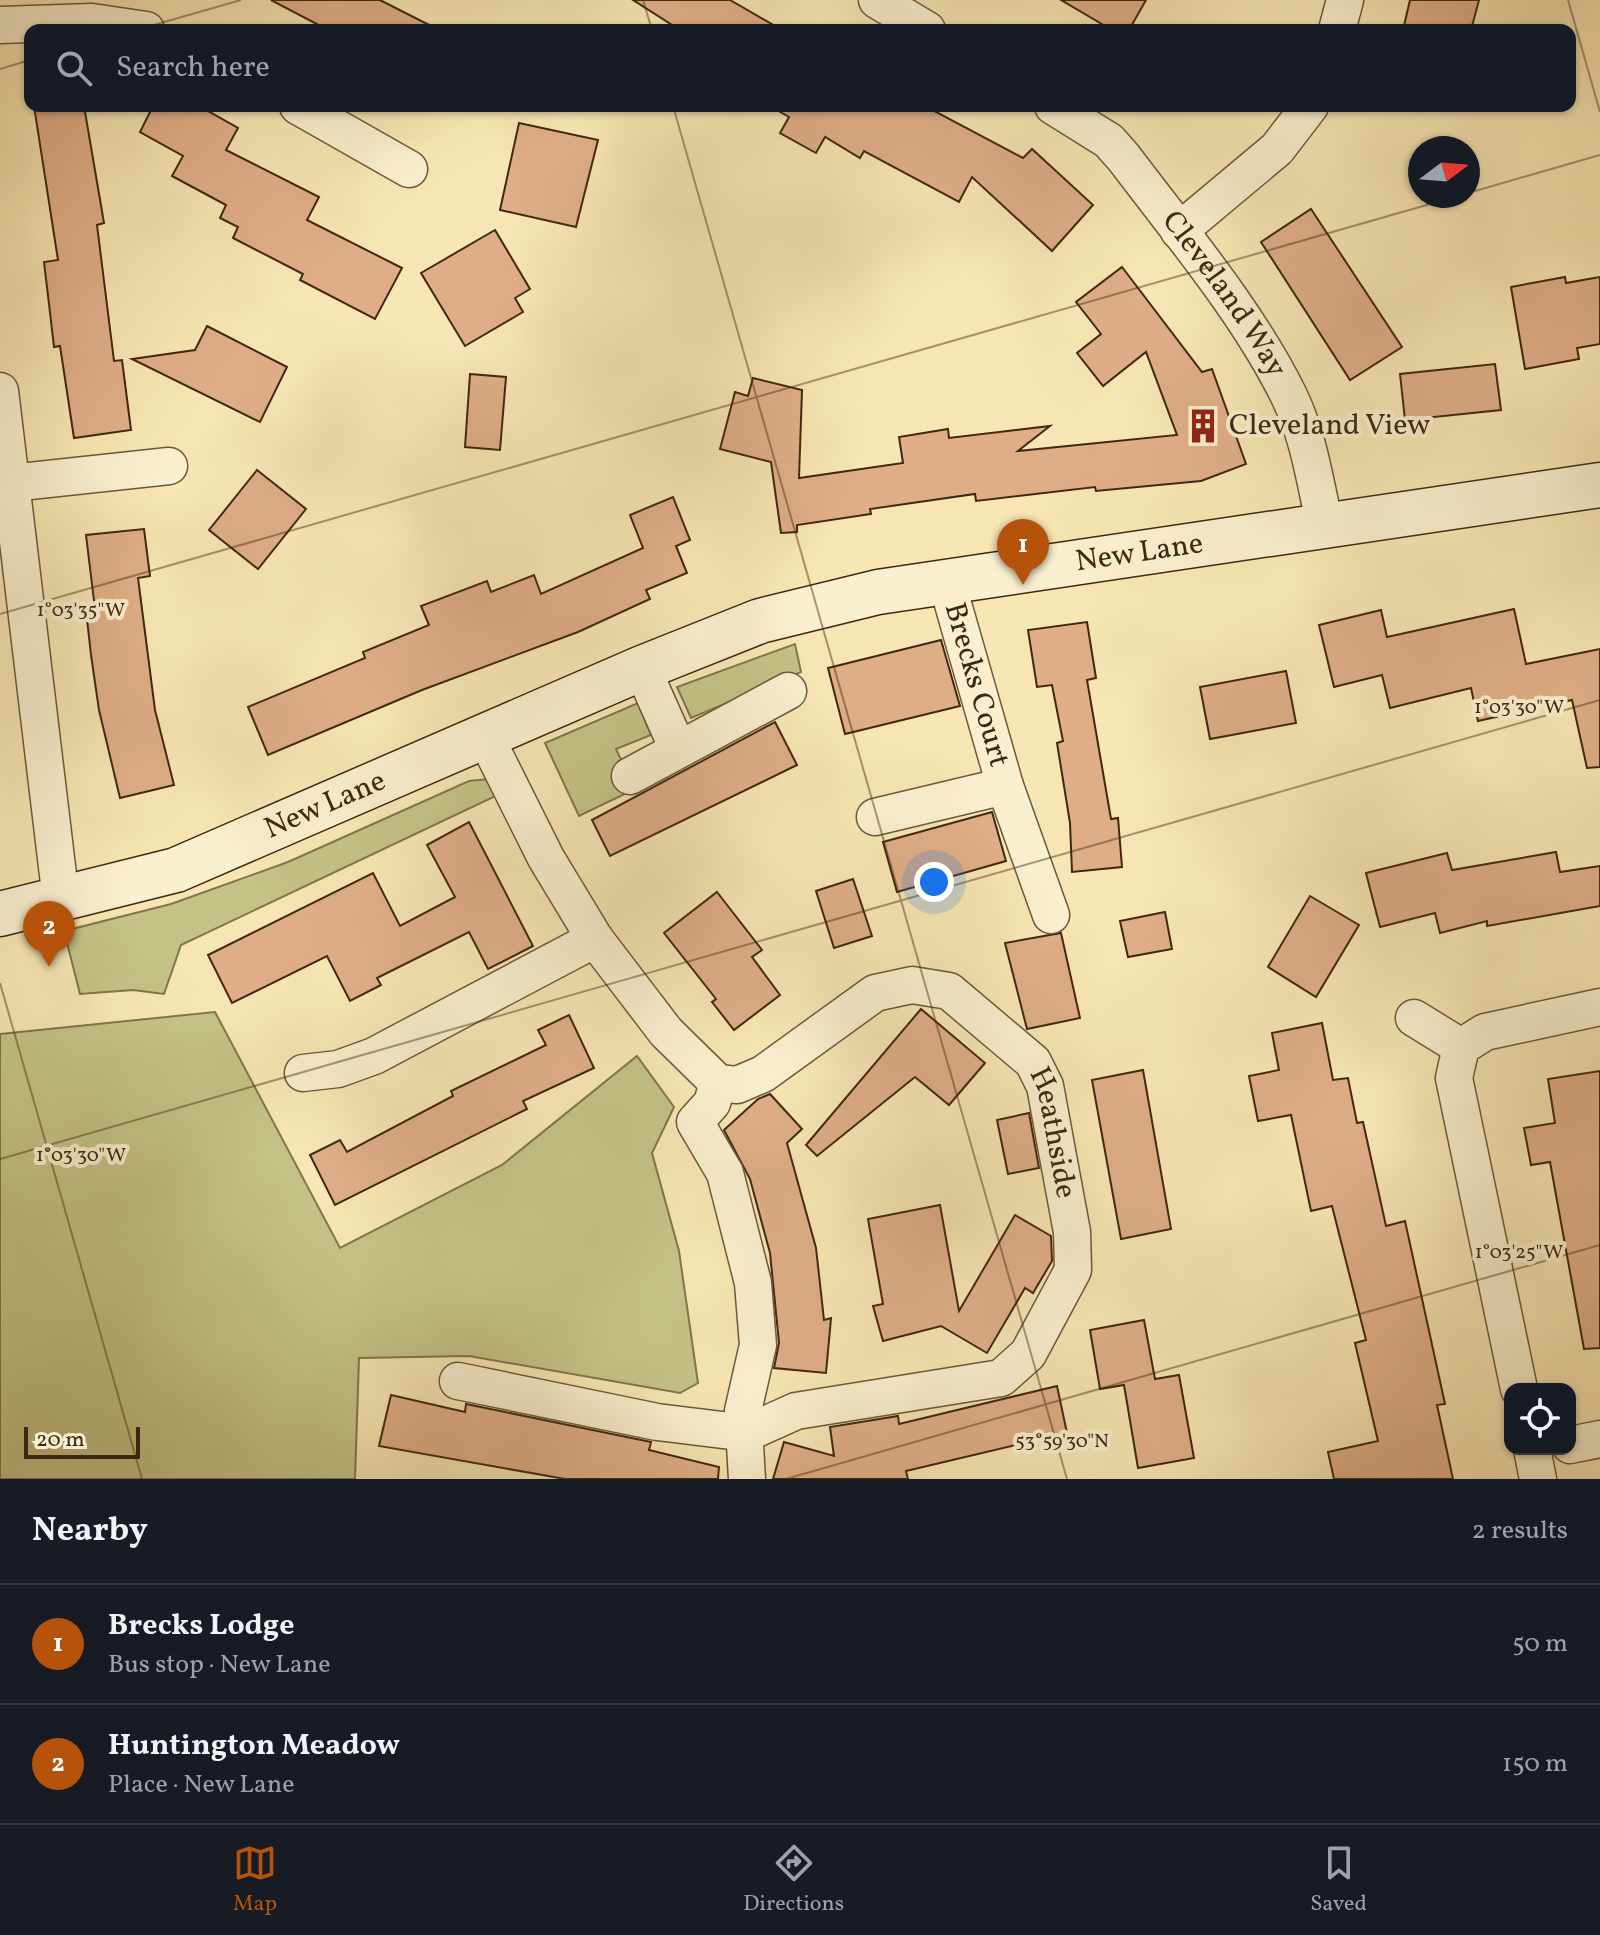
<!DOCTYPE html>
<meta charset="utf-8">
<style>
:root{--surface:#171b24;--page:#20242c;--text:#f1f3f6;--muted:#9ea1a6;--line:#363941;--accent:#b45309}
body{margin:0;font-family:Vollkorn,serif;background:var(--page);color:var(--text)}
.controls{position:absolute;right:24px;bottom:24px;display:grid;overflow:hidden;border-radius:16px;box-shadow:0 2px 6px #0004}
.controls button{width:72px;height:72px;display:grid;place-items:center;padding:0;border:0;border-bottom:2px solid var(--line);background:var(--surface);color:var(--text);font:40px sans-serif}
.compass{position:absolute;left:1408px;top:136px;width:72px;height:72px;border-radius:50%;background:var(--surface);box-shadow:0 2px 6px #0004;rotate:74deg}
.scale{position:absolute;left:24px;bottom:20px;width:116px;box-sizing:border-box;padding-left:8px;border:4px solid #412712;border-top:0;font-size:22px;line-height:28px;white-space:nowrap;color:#412712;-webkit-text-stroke:6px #faefce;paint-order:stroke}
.you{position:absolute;left:934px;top:882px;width:28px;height:28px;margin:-20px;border:6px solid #fff;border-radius:50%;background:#1a73e8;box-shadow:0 0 0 12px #1a73e833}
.badge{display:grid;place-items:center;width:52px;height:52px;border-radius:50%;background:var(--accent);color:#fff;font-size:26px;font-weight:700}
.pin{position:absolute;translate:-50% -66px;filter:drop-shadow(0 2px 4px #0008)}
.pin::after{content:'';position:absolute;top:42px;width:28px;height:24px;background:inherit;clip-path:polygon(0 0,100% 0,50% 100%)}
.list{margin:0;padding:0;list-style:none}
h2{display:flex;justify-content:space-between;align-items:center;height:104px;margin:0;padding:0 32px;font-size:34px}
h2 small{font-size:26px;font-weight:400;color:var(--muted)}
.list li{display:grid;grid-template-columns:52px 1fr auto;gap:24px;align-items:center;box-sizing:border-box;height:120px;padding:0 32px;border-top:2px solid var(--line)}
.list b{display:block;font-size:30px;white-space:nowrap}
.list p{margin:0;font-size:26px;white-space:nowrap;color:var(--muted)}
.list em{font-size:26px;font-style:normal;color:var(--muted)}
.icon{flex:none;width:44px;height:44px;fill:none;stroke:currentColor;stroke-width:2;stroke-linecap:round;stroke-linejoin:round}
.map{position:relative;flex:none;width:1600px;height:1479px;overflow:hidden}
.search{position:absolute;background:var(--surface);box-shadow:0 2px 6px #0004;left:24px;right:24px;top:24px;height:88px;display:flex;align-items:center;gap:20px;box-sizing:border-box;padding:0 28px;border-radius:16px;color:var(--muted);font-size:30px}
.sheet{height:344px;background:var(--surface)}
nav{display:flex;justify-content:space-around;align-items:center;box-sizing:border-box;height:112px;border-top:2px solid var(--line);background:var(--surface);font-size:22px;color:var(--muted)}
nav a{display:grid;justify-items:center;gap:4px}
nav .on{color:var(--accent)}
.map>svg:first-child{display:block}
.green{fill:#c4c387;stroke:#82754c;stroke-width:2}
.building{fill:#dfae87;stroke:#412712;stroke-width:2}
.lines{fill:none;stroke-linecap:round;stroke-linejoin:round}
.street-casing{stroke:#6e573a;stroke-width:39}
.secondary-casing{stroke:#412712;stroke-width:47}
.street{stroke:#faefce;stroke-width:36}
.secondary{stroke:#faefce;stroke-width:44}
.ticks{fill:none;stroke:#412712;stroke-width:2;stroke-opacity:0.45}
.labels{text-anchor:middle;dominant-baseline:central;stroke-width:8;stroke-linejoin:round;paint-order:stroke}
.street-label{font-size:30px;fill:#412712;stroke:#faefce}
.poi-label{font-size:30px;fill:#412712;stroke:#faefce;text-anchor:start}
.ticks-label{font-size:20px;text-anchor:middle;fill:#412712;stroke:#faefce;stroke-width:8;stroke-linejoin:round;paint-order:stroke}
</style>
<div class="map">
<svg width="1600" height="1479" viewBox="0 0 1600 1479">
<rect width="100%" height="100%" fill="#f7e6b3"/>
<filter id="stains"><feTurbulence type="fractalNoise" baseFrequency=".0025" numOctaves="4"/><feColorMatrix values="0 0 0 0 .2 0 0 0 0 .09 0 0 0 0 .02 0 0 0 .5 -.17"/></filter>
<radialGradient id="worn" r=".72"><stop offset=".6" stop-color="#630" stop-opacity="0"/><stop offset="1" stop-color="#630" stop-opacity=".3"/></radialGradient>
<!-- green -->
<g class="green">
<path d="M795 644 801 672 691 718 677 687Z"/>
<path d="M638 703 651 735 616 749 635 789 579 816 545 743Z"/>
<path d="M489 779 502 793 181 945 164 994 133 990 80 994 64 931 171 904 288 862 469 781Z"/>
<path d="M215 1012 340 1248 502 1165 637 1056 674 1107 652 1153 679 1251 698 1383 680 1393 469 1356 359 1358 355 1479H0V1034Z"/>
</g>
<!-- building -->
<g class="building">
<path d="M271 0H380L439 30H328Z"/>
<path d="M633 0H730L782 30H680Z"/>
<path d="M1061 0H1146L1129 30H1112Z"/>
<path d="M1410 0H1479L1471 30H1403Z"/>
<path d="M34 106H84L104 223 97 225 114 361 122 360 131 430 74 438 60 346 54 347 49 304 44 262 58 260Z"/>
<path d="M153 106H199L238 128 226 150 319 197 307 220 402 268 375 319 300 280 303 274 233 238 238 227 220 218 226 205 172 176 183 156 140 132Z"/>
<path d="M770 106H925L1023 158 1032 149 1093 205 1052 251 972 177 959 202 864 151 860 158 825 137 816 153 780 133 789 117Z"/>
<path d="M519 123 598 140 576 227 500 210Z"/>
<path d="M1311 209 1402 347 1350 380 1261 242Z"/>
<path d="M495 230 530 289 515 298 523 312 465 346 421 273Z"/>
<path d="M1122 267 1202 372 1212 369 1246 464 1201 481 1096 491 1095 487 976 501 975 494 870 509 871 514 797 525V532L781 533 771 462 720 449 735 392 748 396 753 378 802 390 799 478 903 463 899 437 948 429 949 438 1050 426 1018 451 1177 435 1146 352 1103 386 1077 353 1101 334 1076 302Z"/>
<path d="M1565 277 1566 283 1600 277V344L1577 348 1579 359 1525 369 1511 287Z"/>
<path d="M207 326 287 367 260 422 132 359 195 350Z"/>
<path d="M1495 364 1501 410 1405 420 1400 374Z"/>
<path d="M470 374 506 377 500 450 465 447Z"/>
<path d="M257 470 306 509 258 569 209 530Z"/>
<path d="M673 497 690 540 676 546 687 573 646 590 650 599 578 632 422 690 268 755 248 707 365 658 363 652 429 625 421 606 487 581 491 592 534 575 541 594 643 548 630 515Z"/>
<path d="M144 529 150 576 138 578 155 710 174 785 120 798 99 710 91 655 86 610 95 609 86 535Z"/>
<path d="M1514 609 1526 664 1600 649V767L1587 768 1572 700 1478 721 1471 688 1390 708 1382 675 1334 687 1319 625 1381 610 1387 637Z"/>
<path d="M1087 622 1096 678 1087 680 1111 819 1118 818 1122 867 1072 872 1070 823 1057 743 1063 741 1052 685 1037 687 1028 630Z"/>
<path d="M941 640 960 706 845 734 828 668Z"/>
<path d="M1286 671 1296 723 1210 739 1200 687Z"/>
<path d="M775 722 797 765 610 856 592 820Z"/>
<path d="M992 812 1006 861 897 892 883 842Z"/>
<path d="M469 822 533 946 488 969 469 932 377 978 381 985 350 1001 327 956 232 1003 208 955 373 873 400 926 455 897 427 845Z"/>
<path d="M1556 852 1560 872 1600 866V906L1487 926V921L1440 933 1435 913 1380 927 1366 873 1447 853 1452 870Z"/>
<path d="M853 879 872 936 834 948 816 891Z"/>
<path d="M717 892 762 950 752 957 780 995 734 1030 712 1002 716 999 664 933Z"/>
<path d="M1310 896 1359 925 1316 997 1268 967Z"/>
<path d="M1165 912 1172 949 1128 957 1120 921Z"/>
<path d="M1061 933 1080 1018 1027 1029 1005 943Z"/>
<path d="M921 1009 985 1063 949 1105 915 1077 817 1156 806 1145Z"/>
<path d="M569 1015 594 1068 523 1101 527 1109 335 1205 310 1155 340 1140 347 1152 453 1096 451 1091 546 1045 538 1030Z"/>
<path d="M1322 1023 1333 1080 1348 1078 1357 1123 1363 1122 1386 1226 1405 1221 1445 1404 1437 1405 1453 1479H1334L1328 1452 1378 1441 1355 1343 1366 1340 1332 1206 1311 1211 1291 1115 1258 1121 1249 1076 1279 1070 1272 1033Z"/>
<path d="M1143 1070 1171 1229 1121 1239 1092 1080Z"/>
<path d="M1600 1071V1348L1584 1349 1550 1162 1531 1165 1524 1128 1555 1123 1548 1079Z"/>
<path d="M770 1094 802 1129 787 1143 816 1248 824 1320 831 1318 826 1373 774 1368 779 1343 770 1253 750 1179 724 1130 758 1099Z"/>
<path d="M1029 1113 1039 1168 1008 1174 997 1120Z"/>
<path d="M940 1205 959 1311 1015 1215 1051 1236 1052 1261 1033 1293 1025 1288 987 1353 941 1326 883 1341 873 1306 883 1304 868 1219Z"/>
<path d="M1144 1320 1155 1379 1179 1375 1194 1458 1138 1468 1124 1385 1100 1389 1090 1330Z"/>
<path d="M1057 1386 1067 1433 906 1471 908 1479H773L784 1442 834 1456 830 1427 898 1416 899 1424Z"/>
<path d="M391 1395 465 1412 466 1404 651 1442 649 1450 719 1467 718 1479H565L379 1446Z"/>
</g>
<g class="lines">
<!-- street casing -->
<g class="street-casing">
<g id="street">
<path d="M877 0 927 30"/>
<path d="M0 25 92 22 146 30"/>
<path d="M1337 30 1345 0"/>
<path d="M298 106 409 169"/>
<path id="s1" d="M1053 106 1109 141 1124 158C1179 231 1249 314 1289 396 1309 437 1315 482 1325 526"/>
<path d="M1179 231 1277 149 1310 106"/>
<path d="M0 391 61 900"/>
<path d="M11 483 169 466"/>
<path id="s2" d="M947 583 1005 786 1051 915"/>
<path d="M642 668 678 749"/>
<path id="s3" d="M486 738 546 858 595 939 666 1032 718 1083 737 1085 763 1074 875 993 912 985 949 991 1033 1062 1045 1086 1072 1232 1073 1270 1028 1354 1001 1378 796 1411 747 1433"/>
<path d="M630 776 788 691"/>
<path d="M875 817 1005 786"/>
<path d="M1414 1018 1461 1047"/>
<path d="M303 1073 338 1069 374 1056 595 939"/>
<path d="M718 1083 712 1103 695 1122 725 1173 753 1283 758 1345 743 1411 747 1479"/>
<path d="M458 1381 657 1422 747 1433"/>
<path d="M1519 1389 1454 1078 1461 1047 1485 1032 1600 1007"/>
<path d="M1570 1445 1600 1439"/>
<path d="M1532 1449 1538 1479"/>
</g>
</g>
<!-- secondary casing -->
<g class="secondary-casing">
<g id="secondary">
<path id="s4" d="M0 914 176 870 642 668 760 621 878 592 1600 485"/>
</g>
</g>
<!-- street -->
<use href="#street" class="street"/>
<!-- secondary -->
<use href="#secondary" class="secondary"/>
</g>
<!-- ticks -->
<path class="ticks" d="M643 0 652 30M1568 0 1600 112M136 30 241 0M0 69 30 60M673 106 1067 1479M1468 193 1600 155M0 614 1458 196M0 983 142 1479M0 1159 1600 700M786 1479 1600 1245"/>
<!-- icons -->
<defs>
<g id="building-bare" transform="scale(2.76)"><path d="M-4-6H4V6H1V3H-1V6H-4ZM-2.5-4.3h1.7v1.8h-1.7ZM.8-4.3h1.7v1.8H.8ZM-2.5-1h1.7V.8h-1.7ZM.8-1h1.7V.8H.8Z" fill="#8f2418" stroke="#faefce" stroke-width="2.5" paint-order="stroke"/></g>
</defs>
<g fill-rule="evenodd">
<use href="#building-bare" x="1203" y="426"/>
</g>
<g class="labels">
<!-- street labels -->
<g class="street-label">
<text stroke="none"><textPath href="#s1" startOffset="258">Cleveland Way</textPath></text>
<text stroke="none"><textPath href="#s4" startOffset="1202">New Lane</textPath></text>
<text stroke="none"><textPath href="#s2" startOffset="106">Brecks Court</textPath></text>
<text stroke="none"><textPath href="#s4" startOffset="344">New Lane</textPath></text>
<text stroke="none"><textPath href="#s3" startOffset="864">Heathside</textPath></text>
</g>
<!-- poi labels -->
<g class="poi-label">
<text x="1229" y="426">Cleveland View</text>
</g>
</g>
<g class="ticks-label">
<text x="81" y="616">1°03'35"W</text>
<text x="1519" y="713">1°03'30"W</text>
<text x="81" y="1161">1°03'30"W</text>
<text x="1519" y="1258">1°03'25"W</text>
<text x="1062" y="1447">53°59'30"N</text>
</g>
<rect width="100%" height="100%" filter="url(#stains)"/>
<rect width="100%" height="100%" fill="url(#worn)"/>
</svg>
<div class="controls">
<button><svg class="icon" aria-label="locate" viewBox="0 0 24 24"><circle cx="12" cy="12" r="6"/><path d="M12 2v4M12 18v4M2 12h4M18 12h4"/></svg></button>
</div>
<svg class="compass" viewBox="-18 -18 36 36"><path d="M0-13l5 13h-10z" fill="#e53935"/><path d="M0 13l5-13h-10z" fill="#9ea1a6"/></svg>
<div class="scale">20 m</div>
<div class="you"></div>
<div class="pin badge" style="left:1023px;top:585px">1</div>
<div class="pin badge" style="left:49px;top:967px">2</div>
<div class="search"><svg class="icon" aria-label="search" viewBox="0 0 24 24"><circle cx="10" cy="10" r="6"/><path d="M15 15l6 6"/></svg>Search here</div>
</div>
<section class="sheet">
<h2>Nearby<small>2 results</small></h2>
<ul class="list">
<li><span class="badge">1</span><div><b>Brecks Lodge</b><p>Bus stop · New Lane</p></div><em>50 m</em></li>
<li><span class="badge">2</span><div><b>Huntington Meadow</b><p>Place · New Lane</p></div><em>150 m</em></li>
</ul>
</section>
<nav>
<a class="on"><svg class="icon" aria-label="map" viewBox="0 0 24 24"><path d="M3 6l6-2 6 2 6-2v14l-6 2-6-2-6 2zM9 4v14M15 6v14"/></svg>Map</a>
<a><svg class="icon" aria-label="directions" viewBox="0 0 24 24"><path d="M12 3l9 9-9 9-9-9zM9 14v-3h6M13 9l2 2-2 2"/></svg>Directions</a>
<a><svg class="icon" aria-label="saved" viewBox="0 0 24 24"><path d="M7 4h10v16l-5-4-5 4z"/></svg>Saved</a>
</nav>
